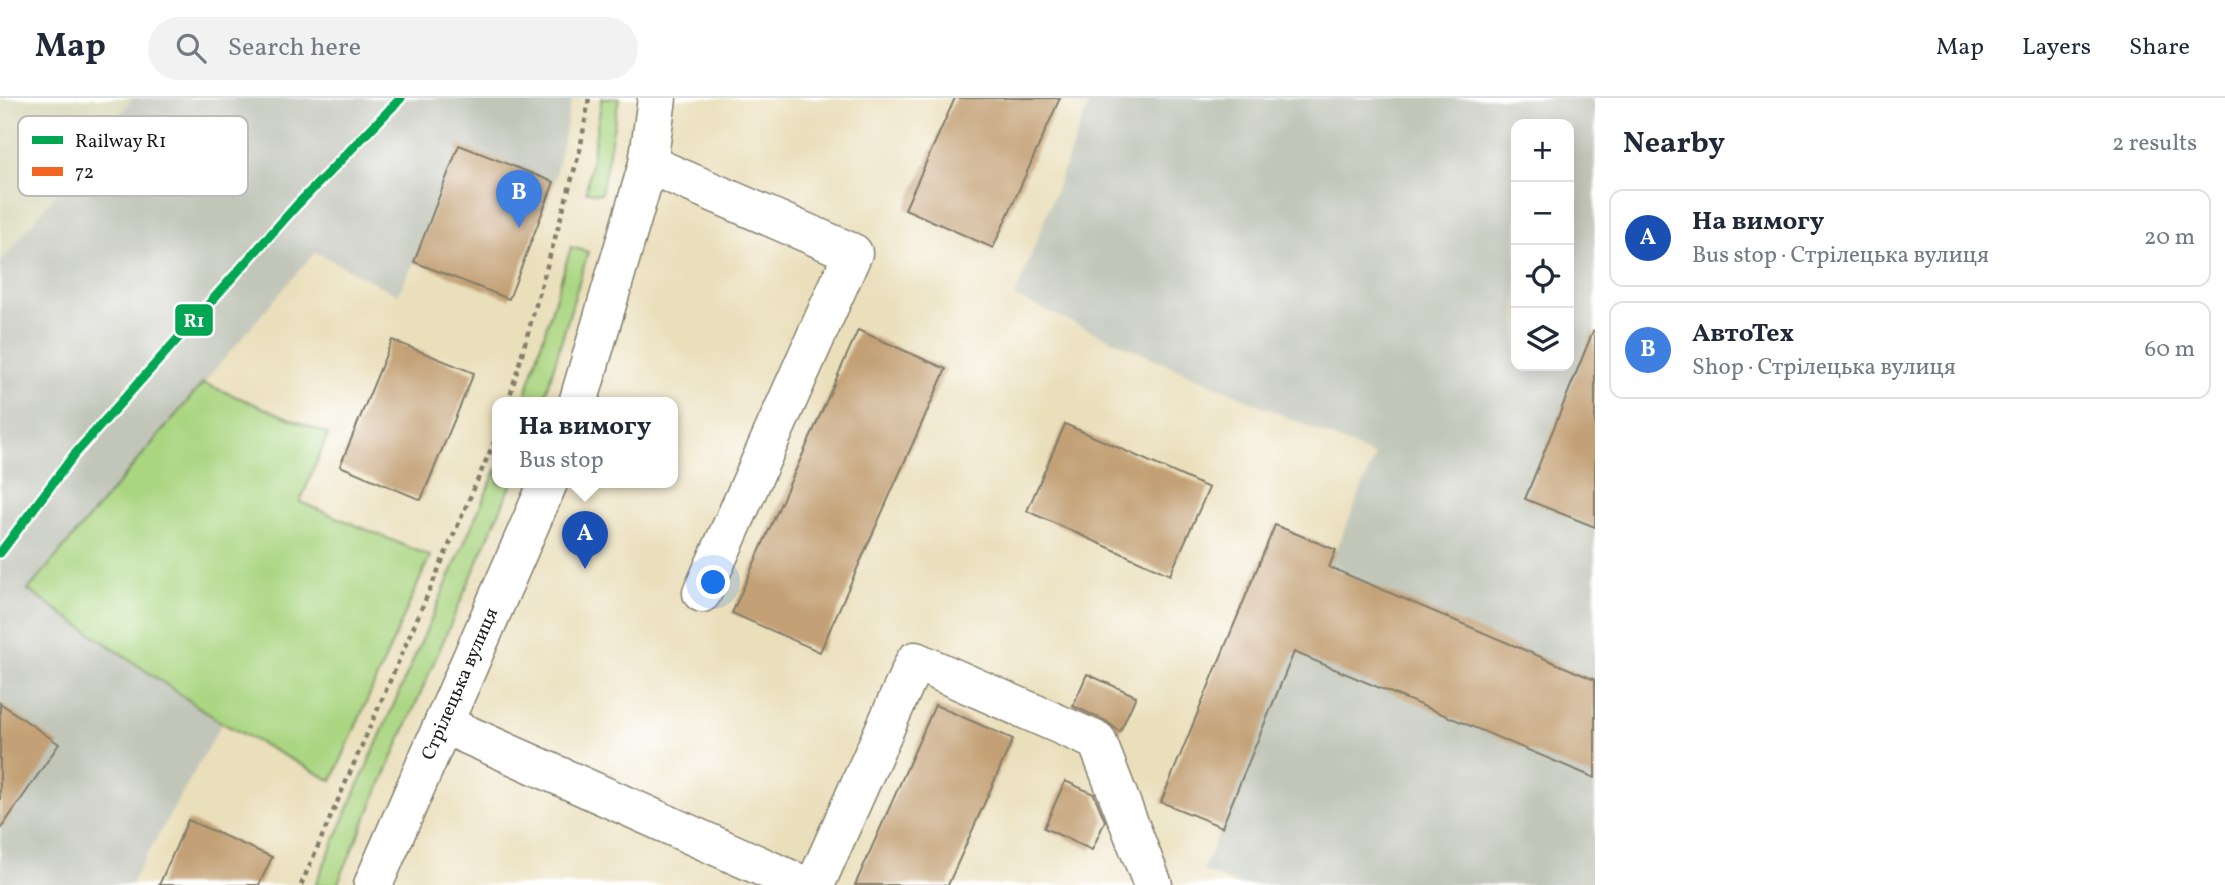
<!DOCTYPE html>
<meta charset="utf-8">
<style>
:root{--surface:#fff;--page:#f2f2f3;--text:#1f2937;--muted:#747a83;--line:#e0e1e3;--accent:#ea580c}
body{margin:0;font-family:Vollkorn,serif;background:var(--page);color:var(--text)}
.controls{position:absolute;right:21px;top:21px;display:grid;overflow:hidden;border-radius:14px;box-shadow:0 4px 18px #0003}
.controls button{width:63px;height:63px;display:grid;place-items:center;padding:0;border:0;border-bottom:2px solid var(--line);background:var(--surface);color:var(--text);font:35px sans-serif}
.you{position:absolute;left:714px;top:485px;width:24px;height:24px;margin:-18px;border:5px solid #fff;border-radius:50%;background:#1a73e8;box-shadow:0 0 0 10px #1a73e833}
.badge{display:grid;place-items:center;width:46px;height:46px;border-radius:50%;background:var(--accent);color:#fff;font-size:23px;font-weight:700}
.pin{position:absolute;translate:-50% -58px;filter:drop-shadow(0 2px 4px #0008)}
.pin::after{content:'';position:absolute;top:37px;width:24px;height:21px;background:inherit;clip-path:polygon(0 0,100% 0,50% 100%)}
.popup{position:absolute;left:492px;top:299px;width:186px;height:91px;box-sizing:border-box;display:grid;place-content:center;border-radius:14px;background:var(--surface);filter:drop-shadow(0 2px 5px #0005);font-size:23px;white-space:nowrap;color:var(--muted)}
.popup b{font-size:26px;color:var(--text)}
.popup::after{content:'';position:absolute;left:50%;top:100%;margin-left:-14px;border:14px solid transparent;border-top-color:var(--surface)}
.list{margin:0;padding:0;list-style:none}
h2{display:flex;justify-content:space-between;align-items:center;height:91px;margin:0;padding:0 28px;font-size:30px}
h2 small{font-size:23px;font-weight:400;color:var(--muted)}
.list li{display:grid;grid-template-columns:46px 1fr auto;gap:21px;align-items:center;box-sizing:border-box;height:98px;margin:0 14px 14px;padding:0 14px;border:2px solid var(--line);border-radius:14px}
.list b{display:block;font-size:26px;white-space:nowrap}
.list p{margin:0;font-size:23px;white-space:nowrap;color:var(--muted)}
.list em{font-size:23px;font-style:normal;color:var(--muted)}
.icon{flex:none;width:38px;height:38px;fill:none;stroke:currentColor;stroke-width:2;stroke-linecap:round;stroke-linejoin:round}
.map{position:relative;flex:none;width:1595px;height:787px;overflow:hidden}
header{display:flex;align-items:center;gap:42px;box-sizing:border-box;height:98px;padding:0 35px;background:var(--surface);border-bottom:2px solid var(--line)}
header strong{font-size:33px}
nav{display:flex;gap:38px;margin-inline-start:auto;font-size:24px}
.search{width:490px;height:63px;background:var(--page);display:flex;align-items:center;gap:18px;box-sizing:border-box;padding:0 24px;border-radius:38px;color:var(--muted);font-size:26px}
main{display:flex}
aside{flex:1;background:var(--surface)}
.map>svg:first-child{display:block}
.built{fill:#d9d9b9}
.industrial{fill:#c2c6b9;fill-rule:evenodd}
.green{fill:#aad581;stroke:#63784e;stroke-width:2}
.building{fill:#c3a074}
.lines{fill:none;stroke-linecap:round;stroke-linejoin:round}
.minor-casing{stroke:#837e6c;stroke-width:41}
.path{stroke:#837e6c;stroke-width:4.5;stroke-dasharray:5 5;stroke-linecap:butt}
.minor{stroke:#fff;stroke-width:38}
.rail-1-casing{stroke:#fff;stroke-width:14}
.rail-1{stroke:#00a651;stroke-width:9}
.labels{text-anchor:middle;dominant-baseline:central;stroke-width:6;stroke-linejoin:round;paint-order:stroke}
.street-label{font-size:19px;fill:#1c1c1c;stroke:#fff}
.key{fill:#fff;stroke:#bbb;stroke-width:2}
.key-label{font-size:19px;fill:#1c1c1c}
.line-badge{stroke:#fff;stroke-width:2.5}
.badge-label{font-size:19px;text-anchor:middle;font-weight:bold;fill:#fff}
</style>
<header>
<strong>Map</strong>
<div class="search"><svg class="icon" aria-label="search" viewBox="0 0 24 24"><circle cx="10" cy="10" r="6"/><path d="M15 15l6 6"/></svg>Search here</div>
<nav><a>Map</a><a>Layers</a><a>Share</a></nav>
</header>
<main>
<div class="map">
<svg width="1595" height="787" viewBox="0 0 1595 787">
<rect width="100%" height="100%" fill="#fff"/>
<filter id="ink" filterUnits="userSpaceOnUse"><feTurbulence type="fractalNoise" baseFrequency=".0143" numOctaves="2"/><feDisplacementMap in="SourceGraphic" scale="14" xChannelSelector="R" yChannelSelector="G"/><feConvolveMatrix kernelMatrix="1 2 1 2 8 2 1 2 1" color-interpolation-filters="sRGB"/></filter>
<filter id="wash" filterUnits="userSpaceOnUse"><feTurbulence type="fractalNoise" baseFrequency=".00686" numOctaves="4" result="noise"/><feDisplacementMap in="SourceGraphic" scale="28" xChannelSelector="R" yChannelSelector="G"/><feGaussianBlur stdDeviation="1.57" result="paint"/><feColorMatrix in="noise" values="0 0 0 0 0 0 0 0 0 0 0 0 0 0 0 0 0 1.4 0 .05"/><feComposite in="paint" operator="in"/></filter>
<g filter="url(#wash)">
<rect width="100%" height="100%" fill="#eadfbb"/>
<!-- built -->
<path class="built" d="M0 0H133L0 165Z"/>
<!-- industrial -->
<g class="industrial">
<path d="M133 0H572L554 84 509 201 414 164 398 197 315 154 28 491 222 625 130 787H0V165Z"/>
<path d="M1091 0H1595V787H1238L1203 773 1375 358 1015 199ZM1516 26H1569V268H1516Z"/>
</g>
<!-- green -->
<g class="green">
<path d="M602 0H619L601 96 586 94Z"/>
<path d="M571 149 588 154 543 305H523Z"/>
<path d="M203 285 328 336 300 404 430 458 332 683 222 625 28 492Z"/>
<path d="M497 370 498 385H512L337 787H315Z"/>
</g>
<g id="blocks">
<!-- building -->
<g class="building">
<path d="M955 0H1060L993 150 905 111Z"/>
<path d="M459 47 554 84 509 201 414 164Z"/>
<path d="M858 232 946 271 820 554 732 515Z"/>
<path d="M1593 233H1595V429L1525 401Z"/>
<path d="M392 242 474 275 421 402 340 368Z"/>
<path d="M1065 326 1209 390 1170 477 1027 413Z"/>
<path d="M1275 427 1336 452 1329 469 1595 582V680L1294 554 1222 729 1161 704Z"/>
<path d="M1087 576 1136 598 1120 634 1106 623 1073 608Z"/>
<path d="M0 605 59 646 0 732Z"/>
<path d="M935 607 1013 641 948 787H855Z"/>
<path d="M1065 683 1094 696 1105 723 1092 752 1044 730Z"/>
<path d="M188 722 272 759 259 787H159Z"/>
</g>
</g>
</g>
<g filter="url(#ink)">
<use href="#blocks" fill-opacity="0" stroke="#837e6c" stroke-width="2"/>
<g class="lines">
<!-- minor casing -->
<g class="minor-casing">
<g id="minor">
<path d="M648 66 853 155 702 495"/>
<path d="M578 305 648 66 657 0"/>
<path d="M443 626 803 787"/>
<path id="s1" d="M373 787 548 385"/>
<path d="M815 787 915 563 1097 643 1153 787"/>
</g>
</g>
<!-- path -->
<g class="path">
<path d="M508 305 580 52 589 0"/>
<path d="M301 787 498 335"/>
</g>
<!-- minor -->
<use href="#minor" class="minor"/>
<!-- rail-1 casing -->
<g class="rail-1-casing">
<path id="rail-1" d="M0 455 74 357 297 107 401 0"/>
</g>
<!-- rail-1 -->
<use href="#rail-1" class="rail-1"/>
</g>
</g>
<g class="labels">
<!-- street labels -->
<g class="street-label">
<text stroke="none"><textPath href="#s1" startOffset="219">Стрілецька вулиця</textPath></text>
</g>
</g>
<!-- legend -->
<rect x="18" y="18" width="230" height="80" rx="10" class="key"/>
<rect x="32" y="38" width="31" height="8" fill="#00a651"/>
<rect x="32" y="69" width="31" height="9" fill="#f26522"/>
<g class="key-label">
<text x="75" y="49">Railway R1</text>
<text x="75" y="80">72</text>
</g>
<rect class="line-badge" x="174" y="205" width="40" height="34" rx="7" fill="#00a651"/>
<g class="badge-label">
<text x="194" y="229">R1</text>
</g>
</svg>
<div class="controls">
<button>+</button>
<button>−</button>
<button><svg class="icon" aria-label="locate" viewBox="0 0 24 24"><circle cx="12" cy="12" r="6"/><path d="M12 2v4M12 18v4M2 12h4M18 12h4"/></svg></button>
<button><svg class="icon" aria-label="layers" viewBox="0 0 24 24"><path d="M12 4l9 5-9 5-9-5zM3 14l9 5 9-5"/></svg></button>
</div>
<div class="you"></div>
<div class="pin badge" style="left:585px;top:471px;background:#1a4fb4">A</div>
<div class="popup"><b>На вимогу</b>Bus stop</div>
<div class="pin badge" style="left:519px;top:130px;background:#3f7fe0">B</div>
</div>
<aside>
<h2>Nearby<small>2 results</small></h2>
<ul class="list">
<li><span class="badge" style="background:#1a4fb4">A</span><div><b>На вимогу</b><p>Bus stop · Стрілецька вулиця</p></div><em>20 m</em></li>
<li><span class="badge" style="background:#3f7fe0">B</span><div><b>АвтоТех</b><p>Shop · Стрілецька вулиця</p></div><em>60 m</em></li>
</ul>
</aside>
</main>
